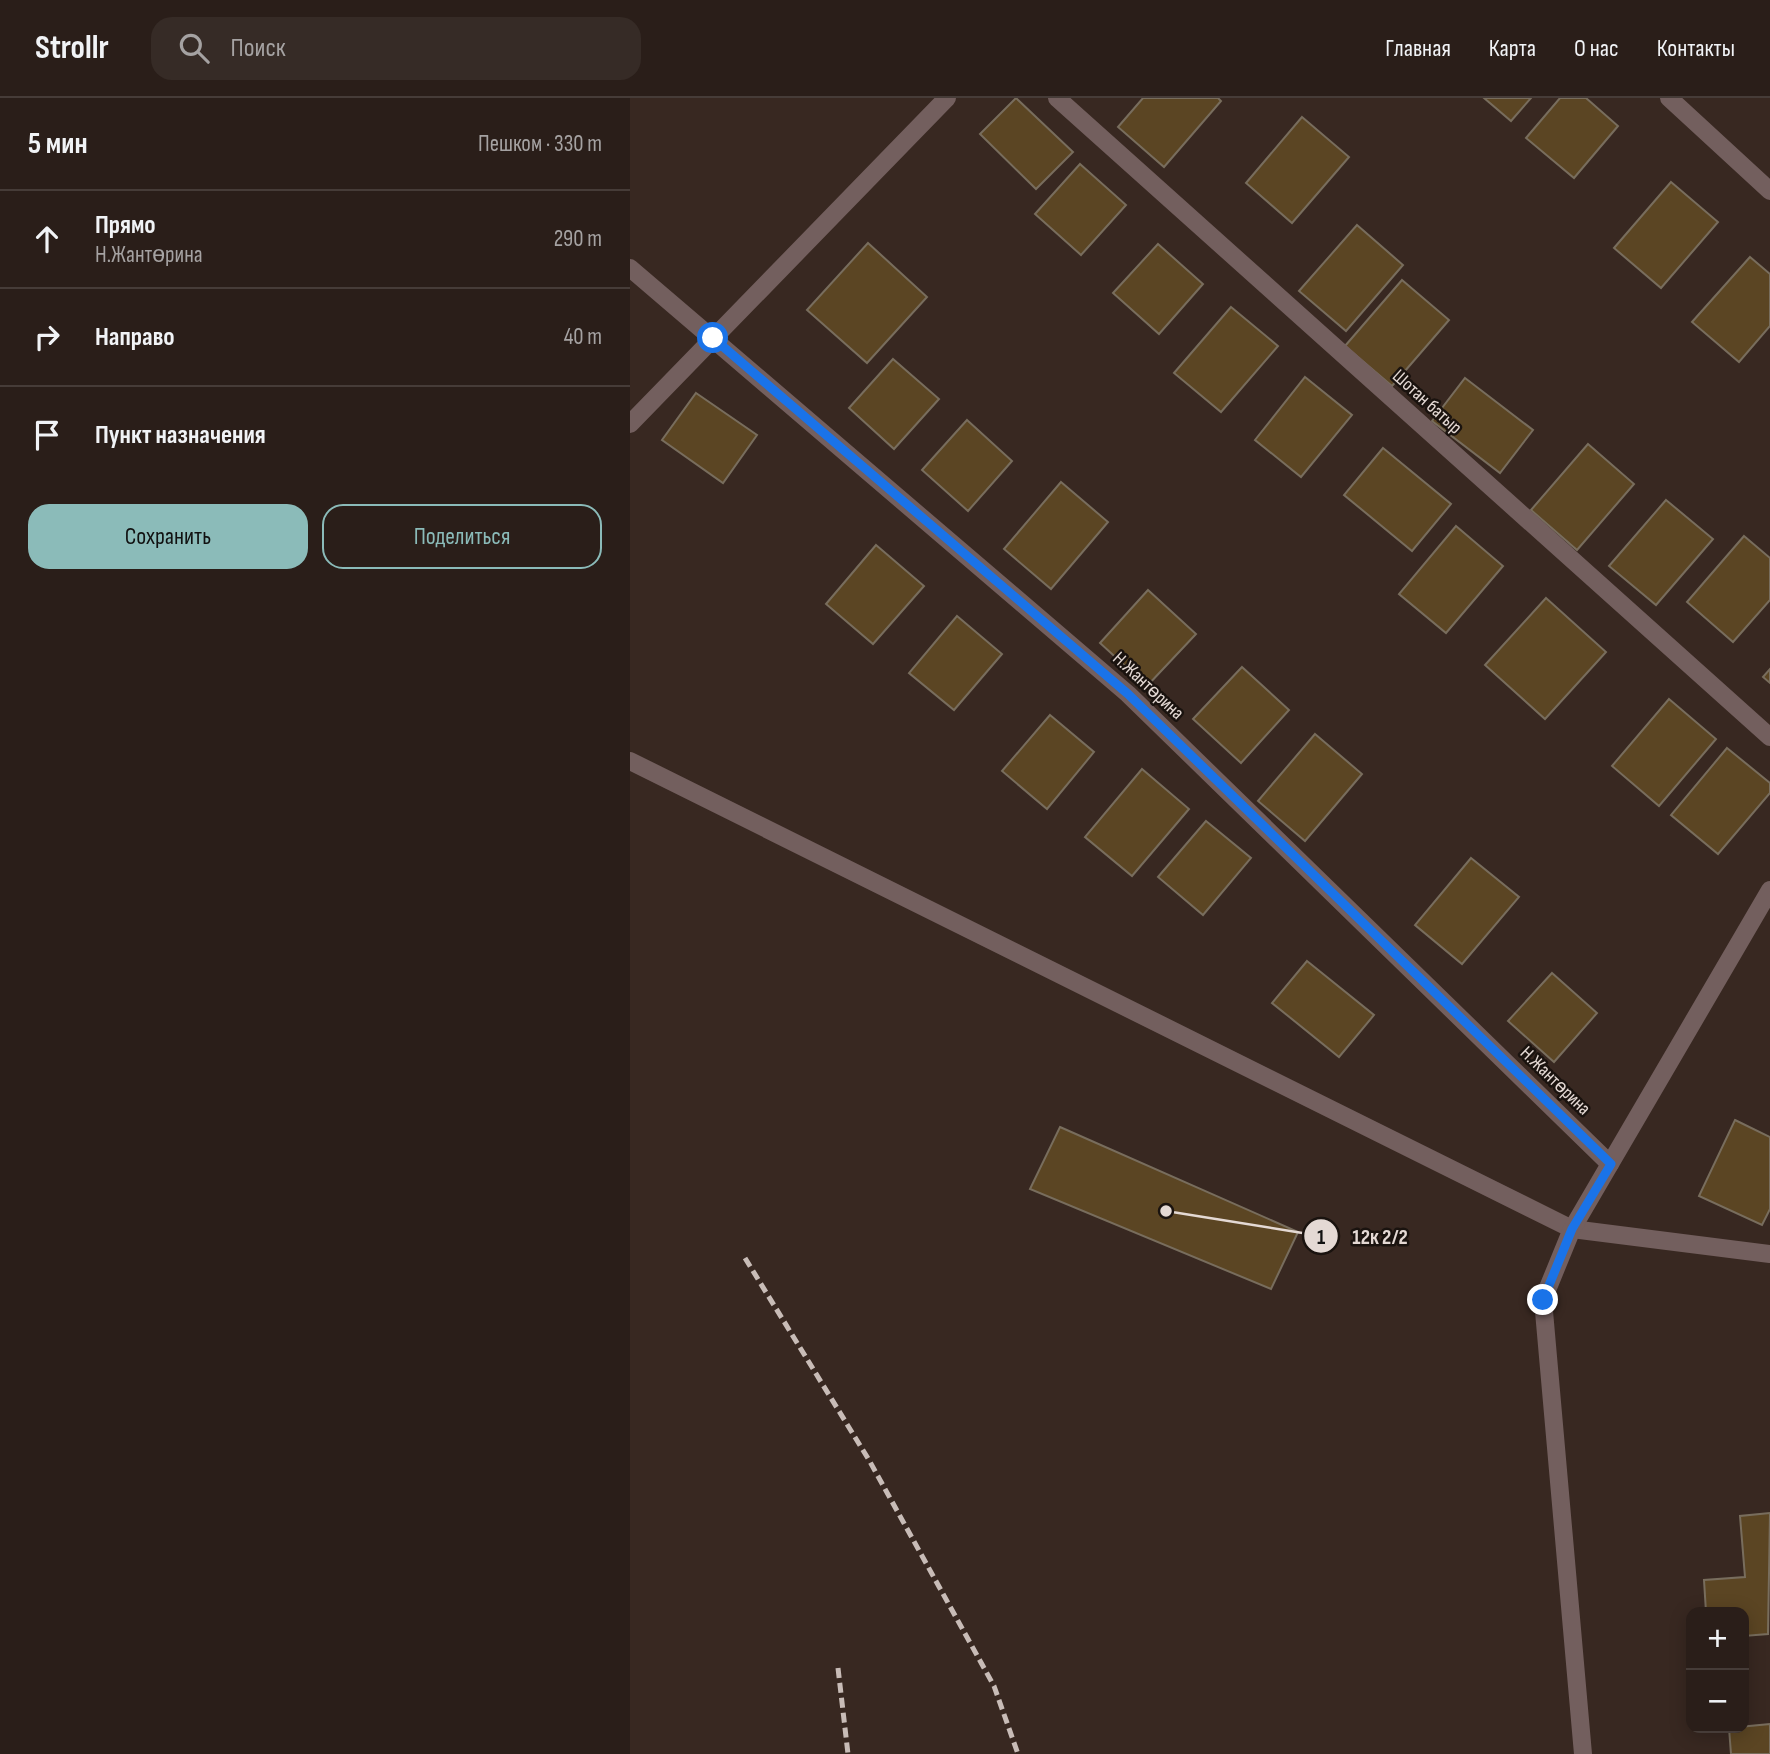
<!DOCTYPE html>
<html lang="ru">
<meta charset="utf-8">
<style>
:root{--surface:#2a1e19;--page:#362b26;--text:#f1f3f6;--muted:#a5a2a2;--line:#463c38;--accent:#8bbbb9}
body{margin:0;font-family:"Sofia Sans Condensed",sans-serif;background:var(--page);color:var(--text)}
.controls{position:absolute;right:21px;bottom:21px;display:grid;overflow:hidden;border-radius:14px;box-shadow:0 4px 18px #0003}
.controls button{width:63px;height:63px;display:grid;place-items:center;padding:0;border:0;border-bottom:2px solid var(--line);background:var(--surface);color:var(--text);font:35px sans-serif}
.stop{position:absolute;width:21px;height:21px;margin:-16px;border:5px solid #1a73e8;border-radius:50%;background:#fff}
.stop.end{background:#1a73e8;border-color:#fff;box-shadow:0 2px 7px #0008}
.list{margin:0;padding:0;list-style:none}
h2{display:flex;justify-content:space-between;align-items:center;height:91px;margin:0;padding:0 28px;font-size:30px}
h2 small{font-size:23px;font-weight:400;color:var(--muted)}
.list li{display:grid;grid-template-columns:46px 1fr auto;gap:21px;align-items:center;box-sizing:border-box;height:98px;padding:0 28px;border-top:2px solid var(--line)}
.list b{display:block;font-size:26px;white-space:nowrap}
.list p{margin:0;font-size:23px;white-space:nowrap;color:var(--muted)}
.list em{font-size:23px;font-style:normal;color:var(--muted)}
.actions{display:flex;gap:14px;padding:21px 28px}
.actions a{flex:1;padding:16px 0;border:2px solid var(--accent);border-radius:21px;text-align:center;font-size:24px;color:var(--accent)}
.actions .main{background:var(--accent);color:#111}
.icon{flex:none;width:38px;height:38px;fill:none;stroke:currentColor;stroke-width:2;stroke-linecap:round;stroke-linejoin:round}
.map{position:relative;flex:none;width:1140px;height:1656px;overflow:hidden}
header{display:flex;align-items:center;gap:42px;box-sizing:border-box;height:98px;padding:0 35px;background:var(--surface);border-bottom:2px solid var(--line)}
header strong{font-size:33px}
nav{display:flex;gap:38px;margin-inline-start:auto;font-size:24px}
.search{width:490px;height:63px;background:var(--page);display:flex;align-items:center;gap:18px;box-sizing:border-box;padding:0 24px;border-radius:21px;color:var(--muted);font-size:26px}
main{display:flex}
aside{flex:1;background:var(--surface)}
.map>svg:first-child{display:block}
.building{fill:#5b4523;stroke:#786d5d;stroke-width:2}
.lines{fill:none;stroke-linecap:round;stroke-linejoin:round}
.minor{stroke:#735f5e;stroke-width:18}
.rail{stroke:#c8bcb7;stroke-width:5;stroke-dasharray:10 5;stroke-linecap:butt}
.route{stroke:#1a73e8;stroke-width:9}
.labels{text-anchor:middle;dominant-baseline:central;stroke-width:5;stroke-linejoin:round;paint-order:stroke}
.street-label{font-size:19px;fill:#e4d9d4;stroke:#1a130f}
.leader{fill:none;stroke:#e4d9d4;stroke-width:2.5}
.callout-dot{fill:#e4d9d4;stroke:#1a130f;stroke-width:2.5}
.mark-label{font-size:21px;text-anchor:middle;font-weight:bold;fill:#111}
.callout-label{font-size:21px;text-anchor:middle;font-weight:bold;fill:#e4d9d4;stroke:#1a130f;stroke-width:5;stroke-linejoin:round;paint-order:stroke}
</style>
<header>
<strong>Strollr</strong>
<div class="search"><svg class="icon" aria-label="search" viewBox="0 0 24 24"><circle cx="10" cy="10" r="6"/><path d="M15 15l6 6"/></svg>Поиск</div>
<nav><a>Главная</a><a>Карта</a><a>О нас</a><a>Контакты</a></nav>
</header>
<main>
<aside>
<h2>5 мин<small>Пешком · 330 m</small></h2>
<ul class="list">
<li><svg class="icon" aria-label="ahead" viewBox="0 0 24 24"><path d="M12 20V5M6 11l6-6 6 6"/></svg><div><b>Прямо</b><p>Н.Жантөрина</p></div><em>290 m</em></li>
<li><svg class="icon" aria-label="right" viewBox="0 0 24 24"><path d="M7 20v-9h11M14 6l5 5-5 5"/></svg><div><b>Направо</b></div><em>40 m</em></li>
<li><svg class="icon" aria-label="arrive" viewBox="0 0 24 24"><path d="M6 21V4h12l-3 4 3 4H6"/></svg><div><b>Пункт назначения</b></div></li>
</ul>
<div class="actions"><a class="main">Сохранить</a><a>Поделиться</a></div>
</aside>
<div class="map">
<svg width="1140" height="1656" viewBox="0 0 1140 1656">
<rect width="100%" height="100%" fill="#382821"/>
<!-- building -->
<g class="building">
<path d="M386 0 443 54 406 91 350 36Z"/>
<path d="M513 0H588L591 3 534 69 488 29Z"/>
<path d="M854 0H901L881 23Z"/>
<path d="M930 0H956L988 28 944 80 896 40Z"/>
<path d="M672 19 719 59 662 125 616 85Z"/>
<path d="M450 66 496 107 451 157 405 116Z"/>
<path d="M1041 84 1088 124 1031 190 984 150Z"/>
<path d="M727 127 773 167 716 233 669 193Z"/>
<path d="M238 145 297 199 237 265 177 212Z"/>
<path d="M528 146 573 186 529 236 483 195Z"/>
<path d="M1120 159 1140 176V228L1109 264 1062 224Z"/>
<path d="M772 182 819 222 762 288 715 248Z"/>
<path d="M601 209 648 248 591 314 544 275Z"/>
<path d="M263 261 309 301 264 351 219 310Z"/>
<path d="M675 279 722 317 671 379 625 342Z"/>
<path d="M835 280 903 332 870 375 802 323Z"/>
<path d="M66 295 127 337 93 385 32 342Z"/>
<path d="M337 322 382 363 338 413 292 372Z"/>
<path d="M958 346 1004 386 947 452 901 412Z"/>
<path d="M753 350 821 406 782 453 714 397Z"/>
<path d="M431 384 478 424 421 491 374 451Z"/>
<path d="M1036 402 1083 441 1026 507 979 468Z"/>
<path d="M826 428 873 468 816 535 769 496Z"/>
<path d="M1114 438 1140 460V502L1103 544 1057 504Z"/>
<path d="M246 447 294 488 243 546 196 506Z"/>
<path d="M518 492 566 536 517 588 470 545Z"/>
<path d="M916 500 976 554 915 621 855 567Z"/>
<path d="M327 518 372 556 324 612 279 575Z"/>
<path d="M612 569 659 612 611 665 563 621Z"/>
<path d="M1140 571V585L1133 579Z"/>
<path d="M1039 601 1086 641 1029 708 982 668Z"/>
<path d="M420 617 464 654 417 711 372 673Z"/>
<path d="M685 636 732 676 675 743 628 703Z"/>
<path d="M1097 650 1140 685V695L1088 756 1041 717Z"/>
<path d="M512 671 559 711 502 778 455 739Z"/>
<path d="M576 723 621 760 573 817 528 779Z"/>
<path d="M841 760 889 799 832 866 785 827Z"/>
<path d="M677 863 744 917 709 959 642 905Z"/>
<path d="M922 875 967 915 924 964 878 923Z"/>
<path d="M1105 1022 1140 1039V1111L1132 1127 1069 1098Z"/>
<path d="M430 1029 668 1134 641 1191 400 1091Z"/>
<path d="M1140 1415 1138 1536 1114 1538V1514H1076L1074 1482 1115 1479 1110 1418Z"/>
<path d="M1140 1626V1656H1101L1099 1630Z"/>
</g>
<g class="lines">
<!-- minor -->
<g class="minor">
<path d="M427 0 1140 639"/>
<path d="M1039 0 1140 93"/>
<path d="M0 170 498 596 980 1066"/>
<path d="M0 326 317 0"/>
<path d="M0 663 942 1131 1140 1156"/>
<path d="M953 1656 913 1202 942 1131 1140 792"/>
</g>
<!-- rail -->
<g class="rail">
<path d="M115 1160 239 1362 364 1588 388 1656"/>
<path d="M208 1570 218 1656"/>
</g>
</g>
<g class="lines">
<!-- route -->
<path class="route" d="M83 240 498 596 981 1066 942 1131 913 1202"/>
</g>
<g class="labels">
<!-- street labels -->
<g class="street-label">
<text transform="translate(797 304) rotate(42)">Шотан батыр</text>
<text transform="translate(518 588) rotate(43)">Н.Жантөрина</text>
<text transform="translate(925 983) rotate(44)">Н.Жантөрина</text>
</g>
</g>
<!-- callouts -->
<path class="leader" d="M536 1113L691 1138"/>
<g class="callout-dot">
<circle cx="536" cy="1113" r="7"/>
<circle cx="691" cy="1138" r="18"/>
</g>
<g class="mark-label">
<text x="691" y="1146">1</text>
</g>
<g class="callout-label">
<text x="750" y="1146">12к 2/2</text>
</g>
</svg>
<div class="controls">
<button>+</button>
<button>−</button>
</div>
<div class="stop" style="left:83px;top:240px"></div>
<div class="stop end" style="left:913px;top:1202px"></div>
</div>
</main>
